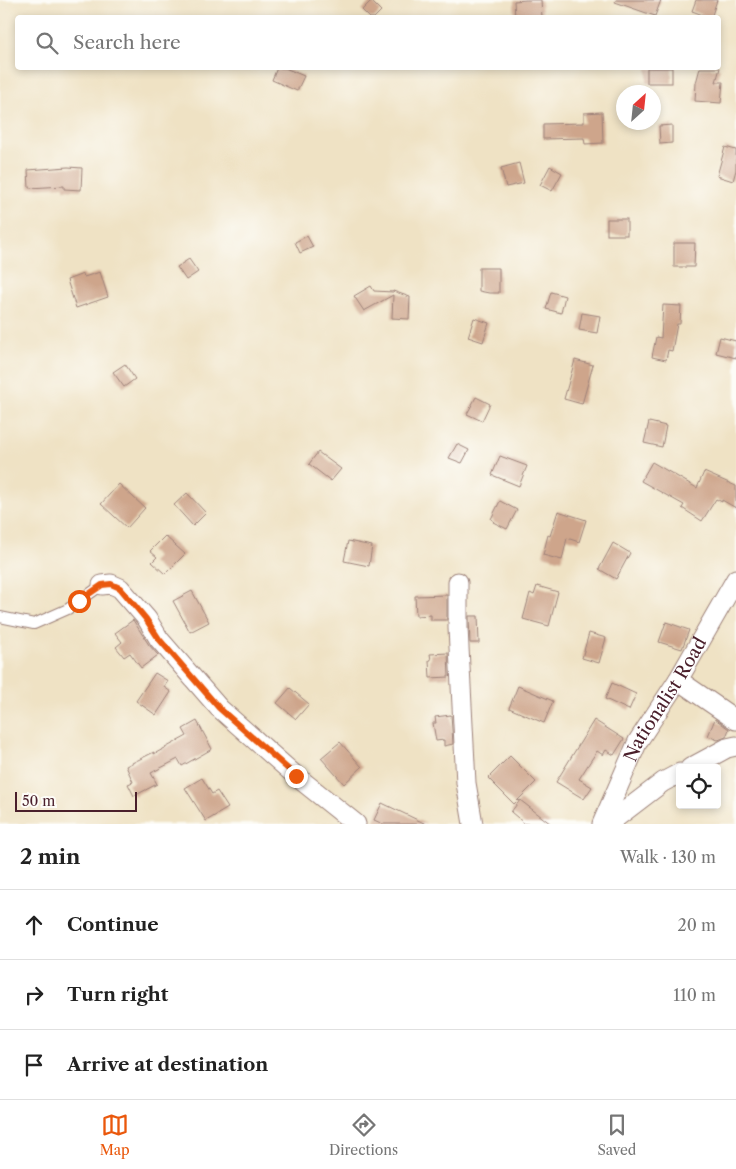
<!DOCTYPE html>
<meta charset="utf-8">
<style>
:root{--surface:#fff;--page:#f2f2f2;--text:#222;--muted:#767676;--line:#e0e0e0;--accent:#ea580c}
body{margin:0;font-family:"Libre Caslon Text",serif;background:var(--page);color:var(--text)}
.controls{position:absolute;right:15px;bottom:15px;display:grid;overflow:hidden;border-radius:5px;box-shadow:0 2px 8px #0003}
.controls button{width:45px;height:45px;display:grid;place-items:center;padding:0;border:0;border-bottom:1px solid var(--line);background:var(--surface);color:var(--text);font:25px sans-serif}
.compass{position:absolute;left:616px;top:85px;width:45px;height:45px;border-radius:50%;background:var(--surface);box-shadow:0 2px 8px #0003;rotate:27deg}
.scale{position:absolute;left:15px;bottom:12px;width:122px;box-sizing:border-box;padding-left:5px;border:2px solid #4a1f2b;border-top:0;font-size:14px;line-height:18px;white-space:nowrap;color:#4a1f2b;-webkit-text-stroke:4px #fdfcf7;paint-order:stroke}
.stop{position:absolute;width:15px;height:15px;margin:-11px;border:4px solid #ea580c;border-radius:50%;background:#fff}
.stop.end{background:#ea580c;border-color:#fff;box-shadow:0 1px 5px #0008}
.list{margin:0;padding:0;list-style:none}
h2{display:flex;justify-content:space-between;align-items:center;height:65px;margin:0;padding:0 20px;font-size:21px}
h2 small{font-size:16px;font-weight:400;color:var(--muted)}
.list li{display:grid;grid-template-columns:32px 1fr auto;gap:15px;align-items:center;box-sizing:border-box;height:70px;padding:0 20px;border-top:1px solid var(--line)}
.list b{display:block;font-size:19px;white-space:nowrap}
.list em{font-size:16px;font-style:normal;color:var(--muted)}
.icon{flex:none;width:28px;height:28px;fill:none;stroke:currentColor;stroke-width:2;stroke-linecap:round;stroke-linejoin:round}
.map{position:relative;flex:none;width:736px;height:824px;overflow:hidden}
.search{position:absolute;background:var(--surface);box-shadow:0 2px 8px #0003;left:15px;right:15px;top:15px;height:55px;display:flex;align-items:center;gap:12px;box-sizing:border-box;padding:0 18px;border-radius:5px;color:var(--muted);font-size:19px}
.sheet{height:275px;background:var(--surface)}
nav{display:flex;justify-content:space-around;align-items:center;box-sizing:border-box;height:70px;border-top:1px solid var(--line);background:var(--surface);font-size:14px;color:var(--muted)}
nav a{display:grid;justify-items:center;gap:2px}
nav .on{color:var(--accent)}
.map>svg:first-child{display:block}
.building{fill:#cea58b}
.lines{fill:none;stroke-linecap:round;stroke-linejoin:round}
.lane-casing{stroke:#9c8078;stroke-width:12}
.street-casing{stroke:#9c8078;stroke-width:21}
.lane{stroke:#fff;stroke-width:10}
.street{stroke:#fff;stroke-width:19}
.route{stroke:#ea580c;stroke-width:6}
.labels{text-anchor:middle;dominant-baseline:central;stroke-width:5;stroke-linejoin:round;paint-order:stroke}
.street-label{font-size:18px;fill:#4a1f2b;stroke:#fdfcf7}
</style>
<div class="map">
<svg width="736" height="824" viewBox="0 0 736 824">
<rect width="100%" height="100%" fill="#fdfcf7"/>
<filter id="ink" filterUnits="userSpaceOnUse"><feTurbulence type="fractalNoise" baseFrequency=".02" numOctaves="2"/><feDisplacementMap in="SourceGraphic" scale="10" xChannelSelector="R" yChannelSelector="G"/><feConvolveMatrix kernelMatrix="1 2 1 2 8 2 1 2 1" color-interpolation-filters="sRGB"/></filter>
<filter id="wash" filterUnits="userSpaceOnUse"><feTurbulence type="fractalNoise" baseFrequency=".0096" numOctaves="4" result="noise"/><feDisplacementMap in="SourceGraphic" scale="20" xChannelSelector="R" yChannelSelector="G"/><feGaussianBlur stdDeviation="1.12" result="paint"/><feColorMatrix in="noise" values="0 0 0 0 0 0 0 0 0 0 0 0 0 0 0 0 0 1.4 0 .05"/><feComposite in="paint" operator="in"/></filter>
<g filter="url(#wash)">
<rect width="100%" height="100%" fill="#efe2c4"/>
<g id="blocks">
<!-- building -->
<g class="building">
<path d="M526 0H541L542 18H515L514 1Z"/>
<path d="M616 0H661L655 16 615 2Z"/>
<path d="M696 0H717L711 18 692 11Z"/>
<path d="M371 1 381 11 374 18H370L362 10Z"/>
<path d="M277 68H285L304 76 297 91 272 80Z"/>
<rect x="647" y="68" width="25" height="15"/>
<path d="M700 68H720L716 82H723L721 103 695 101 696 83Z"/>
<path d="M602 112 603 143 585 144 584 138 543 139V124L584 123V113Z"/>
<path d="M672 125V143L660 144 659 126Z"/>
<path d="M725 147 736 150V170L733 181 717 176Z"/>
<path d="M519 163 524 183 506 187 501 168Z"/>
<path d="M550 166 562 173 552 191 540 185Z"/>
<path d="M68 167 82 168 81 190 64 189V186L29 188 28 170Z"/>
<rect x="607" y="219" width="20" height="16"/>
<path d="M307 236 313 247 300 253 295 242Z"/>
<path d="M674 243H695L694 267H674Z"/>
<path d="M189 259 198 272 186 280 177 267Z"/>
<path d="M479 268H499V293H489L479 291Z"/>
<path d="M100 272 108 297 76 308 67 280 83 274 84 277Z"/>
<path d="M371 286 374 291 393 292V291L410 297 409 319 392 318 393 295 364 311 354 296Z"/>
<path d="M551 292 565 296 561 313 546 309Z"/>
<path d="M663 305 681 306 680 324H677L672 351 668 350 666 360 652 357 656 337 661 338Z"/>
<path d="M582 313 600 316 597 333 579 330Z"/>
<path d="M474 318 489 323 483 342 468 337Z"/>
<path d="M720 337 736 341V358L716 353Z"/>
<path d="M575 360 593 365 582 404 564 399Z"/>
<path d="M125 364 135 379 124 387 113 372Z"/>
<path d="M476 397 490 404 482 421 467 414Z"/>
<path d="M649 422 666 426 662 447 644 443Z"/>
<path d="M457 444 469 450 462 463 449 458Z"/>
<path d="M318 452 341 469 331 481 309 464Z"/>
<path d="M500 456 527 466 519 486 492 475Z"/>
<path d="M652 462 697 488 704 472 736 486V508L722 500V502L716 499 702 521 682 508 684 505 641 481Z"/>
<path d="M119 484 145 508 127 528 101 504Z"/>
<path d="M187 493 206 513 193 526 174 505Z"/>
<path d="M500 501 517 510 507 529 493 522 494 521 491 519Z"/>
<path d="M558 511 586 520 579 542 567 538 562 560 543 555 548 535 550 536Z"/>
<path d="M165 536 185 554 165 574 152 562 157 557 150 551Z"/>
<path d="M348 541 372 546 369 566 344 561Z"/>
<path d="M613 543 630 553 616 579 599 569Z"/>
<path d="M537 586 558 592 549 626 523 619 530 593 534 595Z"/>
<path d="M192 591 209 622 190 632 173 601Z"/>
<path d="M447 595V620H431V615L416 616 415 596Z"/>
<path d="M469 616H478L479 643H470Z"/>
<path d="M133 620 149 645 158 655 141 668 130 653 124 657 116 647 122 642 115 633Z"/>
<path d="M666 622 689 630 682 649 659 642Z"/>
<path d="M589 633 606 638 599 663 582 658Z"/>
<path d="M448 653 449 677 430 678 429 660H431L430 654Z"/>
<path d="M155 673 168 681 164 687 171 692 156 715 136 701Z"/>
<path d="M612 683 636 694 629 710 605 699Z"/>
<path d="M518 686 553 701 544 723 509 708Z"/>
<path d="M290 688 309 704 296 719 277 703Z"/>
<path d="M451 715 453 744 444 746V740L436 741 433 723H436L435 717Z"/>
<path d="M715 719 729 729 726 737 718 740 708 736Z"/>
<path d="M594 720 624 739 614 755 606 750 603 755 597 751 579 779 592 787 584 799 556 782Z"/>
<path d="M197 721 212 749 182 766 178 759 151 773 157 784 134 796 128 784 133 782 126 766 154 752V754L187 736 183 729Z"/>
<path d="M340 742 362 767 344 784 321 758Z"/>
<path d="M510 756 536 782 514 804 488 778Z"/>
<path d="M202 778 212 794 217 791 228 808 206 821 185 788Z"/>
<path d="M520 800 551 824H525L511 812Z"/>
<path d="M382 803 426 824H383L374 820Z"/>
</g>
</g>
</g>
<g filter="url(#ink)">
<use href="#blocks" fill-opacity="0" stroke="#9c8078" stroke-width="1"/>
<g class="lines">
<!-- lane casing -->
<g class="lane-casing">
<path id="lane" d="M0 617 34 624 68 609 102 585"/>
</g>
<!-- street casing -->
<g class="street-casing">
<g id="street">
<path d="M458 582V628L466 783 473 824"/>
<path d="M102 585 111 584 120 588 147 619 159 639 219 708 296 776 356 824"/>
<path d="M678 680 736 720"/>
<path d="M690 768 727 748 736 746"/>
<path id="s1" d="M602 824 638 741 678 680 736 579"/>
<path d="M608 824 663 782 680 773"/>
</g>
</g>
<!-- lane -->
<use href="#lane" class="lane"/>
<!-- street -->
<use href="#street" class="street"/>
</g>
</g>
<g class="lines" filter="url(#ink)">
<!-- route -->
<path class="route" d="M79 601 102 585 111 584 120 588 146 619 159 639 219 708 296 776"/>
</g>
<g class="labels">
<!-- street labels -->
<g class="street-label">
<text stroke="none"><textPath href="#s1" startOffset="140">Nationalist Road</textPath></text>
</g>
</g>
</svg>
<div class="controls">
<button><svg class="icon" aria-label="locate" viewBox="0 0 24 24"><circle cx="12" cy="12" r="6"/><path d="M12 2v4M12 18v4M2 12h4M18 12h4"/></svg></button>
</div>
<svg class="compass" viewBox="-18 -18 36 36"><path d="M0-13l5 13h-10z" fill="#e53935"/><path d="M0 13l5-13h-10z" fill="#767676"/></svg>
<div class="scale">50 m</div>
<div class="stop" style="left:79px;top:601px"></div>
<div class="stop end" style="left:296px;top:776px"></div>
<div class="search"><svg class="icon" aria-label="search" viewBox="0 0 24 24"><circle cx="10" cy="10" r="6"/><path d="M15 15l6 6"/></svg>Search here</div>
</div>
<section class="sheet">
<h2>2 min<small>Walk · 130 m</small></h2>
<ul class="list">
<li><svg class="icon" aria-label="ahead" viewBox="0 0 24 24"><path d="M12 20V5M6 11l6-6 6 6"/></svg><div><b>Continue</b></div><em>20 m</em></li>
<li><svg class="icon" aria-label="right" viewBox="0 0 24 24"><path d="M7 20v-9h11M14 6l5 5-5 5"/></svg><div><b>Turn right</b></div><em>110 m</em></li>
<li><svg class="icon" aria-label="arrive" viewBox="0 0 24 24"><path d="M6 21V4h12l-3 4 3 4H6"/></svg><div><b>Arrive at destination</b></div></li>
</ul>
</section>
<nav>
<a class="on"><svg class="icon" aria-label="map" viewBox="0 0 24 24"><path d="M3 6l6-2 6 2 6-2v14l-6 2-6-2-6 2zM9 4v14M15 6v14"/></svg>Map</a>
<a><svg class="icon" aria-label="directions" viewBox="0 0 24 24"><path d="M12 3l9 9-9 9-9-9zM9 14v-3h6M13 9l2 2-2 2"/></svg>Directions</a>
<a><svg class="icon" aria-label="saved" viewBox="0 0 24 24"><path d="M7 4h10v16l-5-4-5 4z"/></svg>Saved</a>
</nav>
